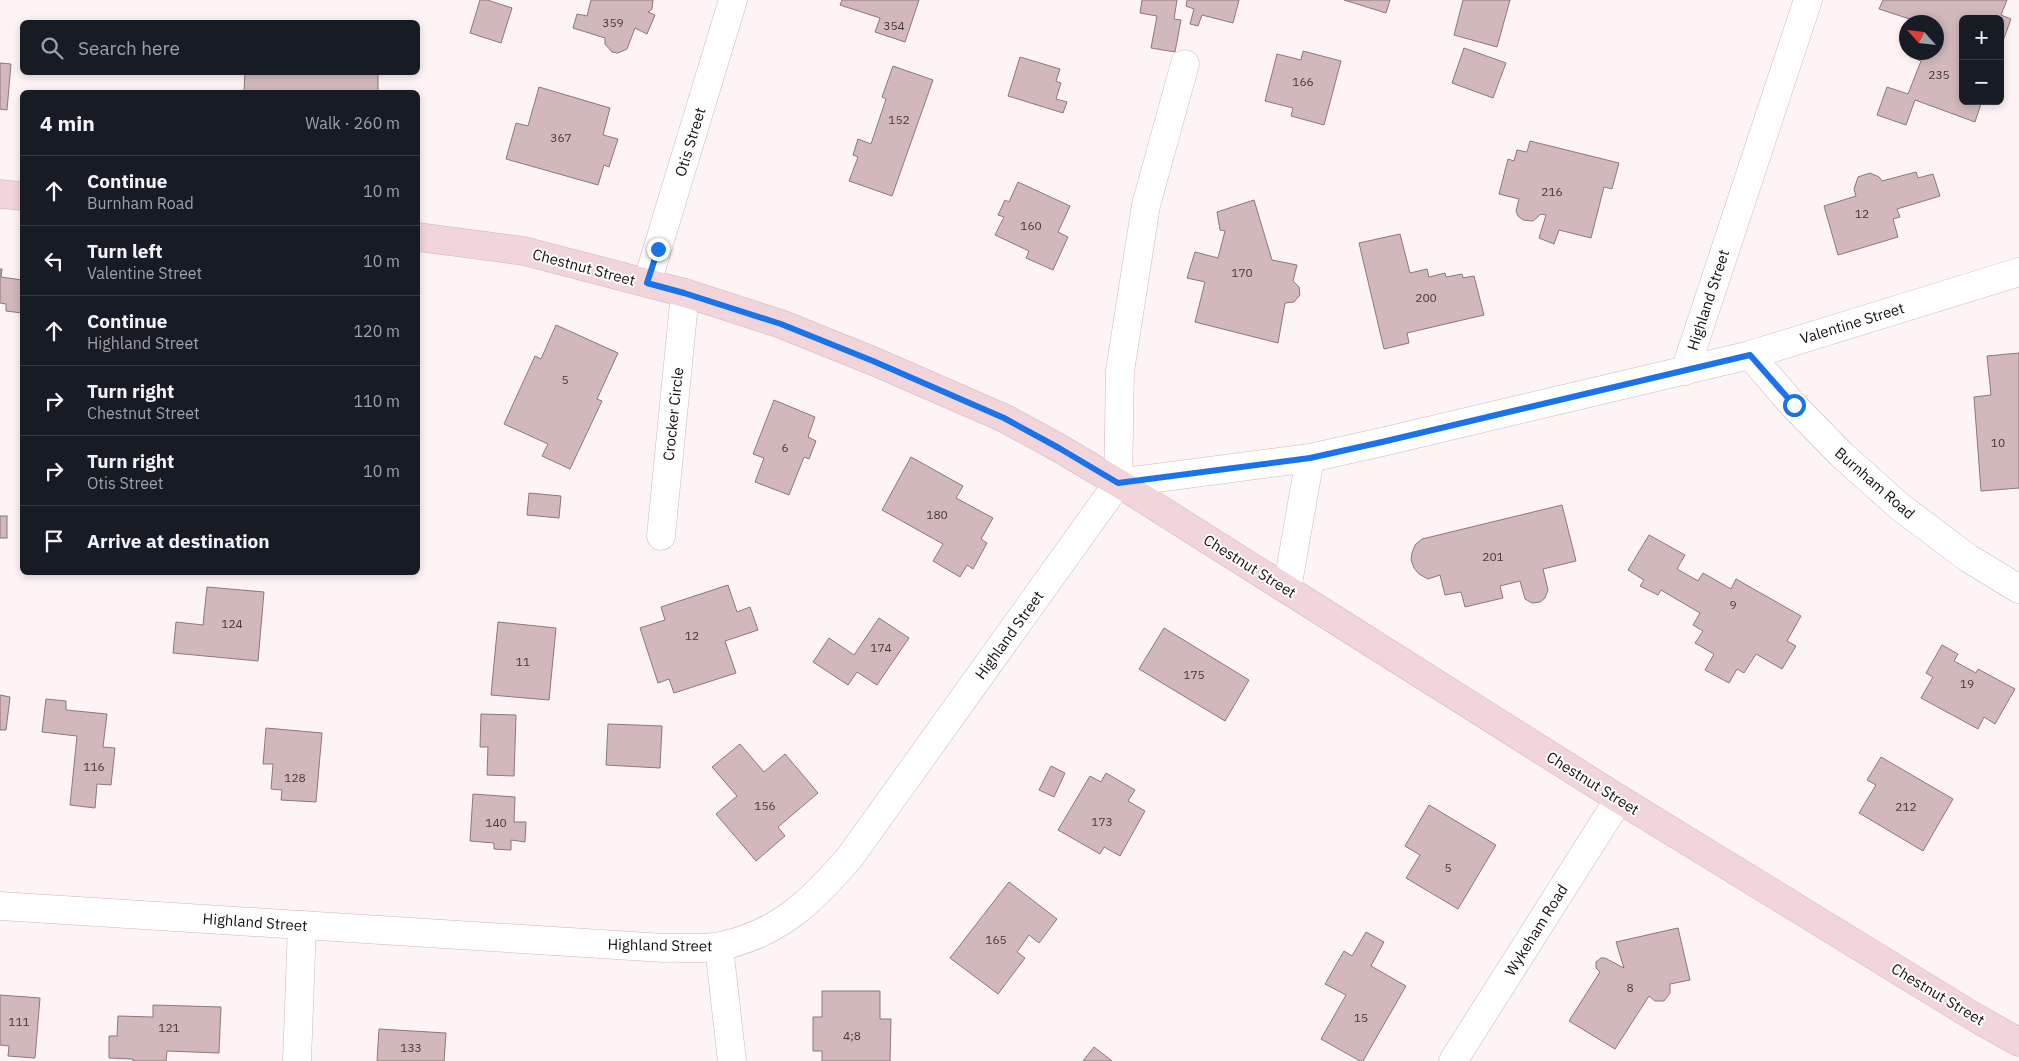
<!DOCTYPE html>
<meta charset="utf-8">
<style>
:root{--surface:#171b24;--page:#242831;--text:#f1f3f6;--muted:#9ea1a6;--line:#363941}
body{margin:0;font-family:"IBM Plex Sans",sans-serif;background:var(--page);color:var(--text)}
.controls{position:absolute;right:15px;top:15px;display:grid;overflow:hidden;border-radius:8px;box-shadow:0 2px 8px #0003}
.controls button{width:45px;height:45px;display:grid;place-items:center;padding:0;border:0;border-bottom:1px solid var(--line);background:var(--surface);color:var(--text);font:25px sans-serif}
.compass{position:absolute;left:1899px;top:15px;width:45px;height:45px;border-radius:50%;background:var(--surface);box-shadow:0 2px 8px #0003;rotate:297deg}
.stop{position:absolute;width:15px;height:15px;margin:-11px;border:4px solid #1a73e8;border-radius:50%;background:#fff}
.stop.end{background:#1a73e8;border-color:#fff;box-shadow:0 1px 5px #0008}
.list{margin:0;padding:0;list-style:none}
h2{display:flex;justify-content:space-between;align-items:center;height:65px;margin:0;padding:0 20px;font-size:21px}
h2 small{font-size:16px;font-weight:400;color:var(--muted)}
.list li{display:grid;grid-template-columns:32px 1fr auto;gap:15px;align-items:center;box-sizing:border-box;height:70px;padding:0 20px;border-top:1px solid var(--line)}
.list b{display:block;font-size:19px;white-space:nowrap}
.list p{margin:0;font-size:16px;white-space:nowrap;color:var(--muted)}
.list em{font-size:16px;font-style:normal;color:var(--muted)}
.icon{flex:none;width:28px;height:28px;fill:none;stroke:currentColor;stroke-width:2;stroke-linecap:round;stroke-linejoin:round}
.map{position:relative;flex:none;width:2019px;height:1061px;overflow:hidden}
.search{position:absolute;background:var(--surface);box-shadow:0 2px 8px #0003;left:20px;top:20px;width:400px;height:55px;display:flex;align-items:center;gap:12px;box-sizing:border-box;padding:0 18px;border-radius:8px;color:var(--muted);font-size:19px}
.panel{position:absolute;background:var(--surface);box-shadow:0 2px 8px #0003;left:20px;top:90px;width:400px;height:485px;border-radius:8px}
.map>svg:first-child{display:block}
.building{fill:#d2b8bb;stroke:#8e7679}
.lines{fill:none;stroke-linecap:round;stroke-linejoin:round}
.minor-casing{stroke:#ceb5b8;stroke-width:29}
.tertiary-casing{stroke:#ceb5b8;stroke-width:29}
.secondary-casing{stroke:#ceb5b8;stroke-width:29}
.minor{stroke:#fff;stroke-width:28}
.tertiary{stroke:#fff;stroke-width:28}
.secondary{stroke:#f2d5da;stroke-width:28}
.route{stroke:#1a73e8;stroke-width:6}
.labels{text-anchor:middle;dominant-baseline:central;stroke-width:4;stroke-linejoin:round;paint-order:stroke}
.number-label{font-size:12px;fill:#45383a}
.street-label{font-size:15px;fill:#160e0f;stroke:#fff}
</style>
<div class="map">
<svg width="2019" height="1061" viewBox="0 0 2019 1061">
<rect width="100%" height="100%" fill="#fff4f5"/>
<!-- building -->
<g class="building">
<path d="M480 0H487L512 8 501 43 470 33Z"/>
<path d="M591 0H653L652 9 648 12 655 15 647 34 635 28 627 49 618 53 612 52 605 44V38L573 28 577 14 587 16Z"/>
<path d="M842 0H919L905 42 875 32 880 18 840 5Z"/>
<path d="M1142 0H1177L1174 19 1181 20 1175 52 1151 48 1157 16 1140 13Z"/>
<path d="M1187 0H1239L1233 23 1202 15 1198 26 1190 24 1194 9 1186 6Z"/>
<path d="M1344 0H1390L1386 13Z"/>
<path d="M1463 0H1510L1497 47 1454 35Z"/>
<path d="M1883 0H2007L2001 15 2011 19 2000 49V19H1963V101H1982L1975 122 1915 100 1906 125 1877 115 1887 87 1908 94 1921 61 1914 58 1917 52H1936V22H1919L1879 9Z"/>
<path d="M1464 48 1506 63 1493 98 1452 83Z"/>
<path d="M1303 51 1341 61 1324 125 1291 116 1293 108 1265 101 1277 54 1301 60Z"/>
<path d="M1020 57 1060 69 1056 81 1061 83 1056 99 1067 102 1063 113 1008 96Z"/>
<path d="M0 63 11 64 7 110 0 109Z"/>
<path d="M893 66 933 80 892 196 849 181 858 157 853 155 858 139 871 144 886 99 882 97Z"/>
<path d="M245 72H378V92H244Z"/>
<path d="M539 87 610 108 603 135 618 139 609 167 604 165 598 185 506 159 516 123 528 126Z"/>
<path d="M1530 141 1619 163 1612 189 1604 187 1591 238 1559 230 1554 244 1539 238 1546 215 1541 214 1533 221 1523 220 1518 216 1516 211 1519 199 1499 194 1508 159 1514 161 1517 150 1527 152Z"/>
<path d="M1916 172 1918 178 1933 174 1940 196 1897 209 1900 217 1893 219 1898 237 1838 255 1824 206 1856 196 1854 189 1858 177 1870 173 1879 177 1882 181Z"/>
<path d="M1018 182 1070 206 1058 232 1068 237 1053 270 1026 258 1029 251 995 235 1004 217 998 215 1005 200 1009 202Z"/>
<path d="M1254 200 1272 260 1297 265 1293 281 1299 287 1300 295 1294 302 1285 303 1278 343 1195 322 1205 282 1187 278 1195 252 1218 258 1225 231 1220 230 1217 212Z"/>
<path d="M1400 234 1410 273 1427 269 1429 277 1445 273 1446 277 1462 274 1463 278 1474 276 1484 315 1407 333 1409 343 1384 349 1359 243Z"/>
<path d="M0 269H2L1 277 22 280V313L6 311V304L0 303Z"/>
<path d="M556 325 618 353 597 399 602 401 570 469 542 456 548 444 504 424 535 356 541 359Z"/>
<path d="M2019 353V488L1981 491 1974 397 1991 395 1987 356Z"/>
<path d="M774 400 815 417 808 437 816 441 809 459 804 457 789 495 755 482 764 458 753 454Z"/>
<path d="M911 457 963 486 956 498 993 518 981 539 987 543 973 569 967 565 960 577 933 561 943 544 882 510Z"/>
<path d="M529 493 561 496 559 518 527 515Z"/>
<path d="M1562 505 1576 561 1543 569 1548 590 1545 598 1540 602 1532 603 1525 599 1520 581 1500 586 1503 598 1465 607 1461 592 1445 595 1440 575 1428 579 1419 574 1414 568 1411 560 1412 553 1415 545 1422 539Z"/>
<rect x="0" y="516" width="7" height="22"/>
<path d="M1649 535 1685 555 1677 569 1698 581 1703 573 1731 589 1736 579 1801 616 1787 641 1796 646 1782 669 1756 654 1744 673 1737 669 1729 683 1705 670 1714 654 1695 643 1703 631 1693 625 1700 613 1661 590 1658 595 1640 586 1644 580 1628 570Z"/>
<path d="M728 585 737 612 750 607 758 630 725 641 736 673 674 693 669 679 658 683 640 628 665 620 661 607Z"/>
<path d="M207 587 264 592 258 661 173 653 176 622 203 625Z"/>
<path d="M879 618 909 638 877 685 857 672 848 685 813 662 829 638 854 655Z"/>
<path d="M498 622 556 628 549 700 491 695Z"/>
<path d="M1164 628 1249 680 1225 721 1139 669Z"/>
<path d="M1942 645 1958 654 1954 661 1976 673 1978 669 2015 689 1995 724 1984 717 1978 729 1921 698 1933 677 1926 673Z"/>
<path d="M0 695 10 697 6 730H0Z"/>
<path d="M46 699 66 701V710L107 714 103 747 115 748 111 785 97 784 95 808 70 805 77 736 42 732Z"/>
<path d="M481 714 516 715 514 776 487 775 488 747H480Z"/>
<path d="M608 724 662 726 660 768 606 765Z"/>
<path d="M266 728 322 733 316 802 281 800 282 790 271 789 273 764H263Z"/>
<path d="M740 744 764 772 785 754 818 793 778 827 785 836 756 861 716 814 737 796 712 767Z"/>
<path d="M1881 757 1953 799 1923 851 1859 813 1876 785 1867 780Z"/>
<path d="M1051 766 1065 773 1054 797 1039 790Z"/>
<path d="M1106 773 1135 790 1128 801 1145 811 1120 856 1104 847 1100 854 1058 830 1090 776 1101 782Z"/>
<path d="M473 794 515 797 514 822H526L525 842 511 840V850L494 849V843L470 841Z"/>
<path d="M1429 805 1496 845 1458 909 1406 878 1420 855 1405 846Z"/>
<path d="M1009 882 1057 919 1039 943 1029 935 1017 952 1025 958 998 994 950 958Z"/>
<path d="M1678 928 1690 980 1670 984V993L1664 1001H1655L1649 996 1615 1049 1569 1021 1600 972 1596 968V962L1601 958H1605L1624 968 1616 942Z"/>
<path d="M1366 932 1384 942 1371 966 1406 986 1363 1061H1360L1321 1039 1346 995 1325 984 1344 951 1352 956Z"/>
<path d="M822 991H880V1019H891L890 1061H822V1051H813V1017H822Z"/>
<path d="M0 995 40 998 35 1058 8 1056 9 1046 0 1045Z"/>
<path d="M153 1005 221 1007 219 1053 167 1051 166 1061H133V1059L109 1058V1036H117L118 1016 153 1017Z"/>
<path d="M379 1029 446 1033 444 1061H377Z"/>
<path d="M1094 1047 1112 1061H1083Z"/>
</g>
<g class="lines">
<!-- minor casing -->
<g class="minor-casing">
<g id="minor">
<path d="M1750 355 1793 405 1842 455 1899 506 1968 558 2019 589"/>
<path d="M1685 371 1808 0"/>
<path d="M661 536 685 293"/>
<path d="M0 906 664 948C682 947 703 950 721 946 780 933 812 901 850 857L1118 483 1120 371 1146 205 1185 64"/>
<path d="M719 947 732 1061"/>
<path d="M297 1061 302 925"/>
<path d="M1453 1061 1619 799"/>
</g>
</g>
<!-- tertiary casing -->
<g class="tertiary-casing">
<g id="tertiary">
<path d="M647 283 733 0"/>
<path d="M1118 483 1310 458 1382 442 1750 355 2019 272"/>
<path d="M1287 589 1310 458"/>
</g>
</g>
<!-- secondary casing -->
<g class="secondary-casing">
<g id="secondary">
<path d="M0 194 22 196"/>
<path d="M418 237 524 251 685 293 781 324 873 361 1004 418 1059 448 1123 486 1619 799 1976 1018 2019 1042"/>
</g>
</g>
<!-- minor -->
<use href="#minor" class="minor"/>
<!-- tertiary -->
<use href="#tertiary" class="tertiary"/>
<!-- secondary -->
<use href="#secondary" class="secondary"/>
</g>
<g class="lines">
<!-- route -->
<path class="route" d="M658 249 647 283 684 293 781 324 873 361 1004 418 1059 448 1118 483 1310 458 1382 442 1750 355 1794 405"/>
</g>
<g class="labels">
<!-- number labels -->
<g class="number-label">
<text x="613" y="22">359</text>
<text x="894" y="25">354</text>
<text x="1939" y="74">235</text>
<text x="1303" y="81">166</text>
<text x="899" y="119">152</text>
<text x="561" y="137">367</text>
<text x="1552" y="191">216</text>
<text x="1862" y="213">12</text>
<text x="1031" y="225">160</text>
<text x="1242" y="272">170</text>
<text x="1426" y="297">200</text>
<text x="565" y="379">5</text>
<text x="1998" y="442">10</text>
<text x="785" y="447">6</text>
<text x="937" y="514">180</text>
<text x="1493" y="556">201</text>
<text x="1733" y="604">9</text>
<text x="232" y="623">124</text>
<text x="692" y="635">12</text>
<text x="881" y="647">174</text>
<text x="523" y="661">11</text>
<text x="1194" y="674">175</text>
<text x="1967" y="683">19</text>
<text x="94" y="766">116</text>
<text x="295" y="777">128</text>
<text x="765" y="805">156</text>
<text x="1906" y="806">212</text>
<text x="1102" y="821">173</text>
<text x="496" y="822">140</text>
<text x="1448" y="867">5</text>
<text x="996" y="939">165</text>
<text x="1630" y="987">8</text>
<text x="1361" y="1017">15</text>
<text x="19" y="1021">111</text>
<text x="169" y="1027">121</text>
<text x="852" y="1035">4;8</text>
<text x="411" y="1047">133</text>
</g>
<!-- street labels -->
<g class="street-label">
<text transform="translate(690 142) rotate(-73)">Otis Street</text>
<text transform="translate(584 267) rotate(15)">Chestnut Street</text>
<text transform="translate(1708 300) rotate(-72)">Highland Street</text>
<text transform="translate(1852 323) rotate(-17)">Valentine Street</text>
<text transform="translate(673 414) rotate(-84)">Crocker Circle</text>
<text transform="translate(1875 483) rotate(41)">Burnham Road</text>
<text transform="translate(1250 566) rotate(32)">Chestnut Street</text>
<text transform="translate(1009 635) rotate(-54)">Highland Street</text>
<text transform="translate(1593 783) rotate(32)">Chestnut Street</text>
<text transform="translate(255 922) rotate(4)">Highland Street</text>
<text transform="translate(1536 930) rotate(-58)">Wykeham Road</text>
<text transform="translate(660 945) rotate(1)">Highland Street</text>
<text transform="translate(1938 994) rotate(31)">Chestnut Street</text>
</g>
</g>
</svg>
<div class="controls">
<button>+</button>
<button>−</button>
</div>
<svg class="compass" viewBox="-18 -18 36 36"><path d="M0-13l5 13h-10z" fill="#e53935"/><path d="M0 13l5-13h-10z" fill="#9ea1a6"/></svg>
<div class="stop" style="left:1794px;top:405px"></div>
<div class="stop end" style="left:658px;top:249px"></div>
<div class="search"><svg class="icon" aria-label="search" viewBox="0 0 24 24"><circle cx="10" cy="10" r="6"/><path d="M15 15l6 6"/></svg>Search here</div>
<section class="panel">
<h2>4 min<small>Walk · 260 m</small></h2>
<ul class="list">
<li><svg class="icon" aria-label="ahead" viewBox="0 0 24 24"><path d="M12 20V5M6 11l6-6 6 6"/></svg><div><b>Continue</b><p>Burnham Road</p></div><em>10 m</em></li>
<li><svg class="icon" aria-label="left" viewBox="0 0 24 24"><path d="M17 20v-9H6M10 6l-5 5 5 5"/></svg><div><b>Turn left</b><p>Valentine Street</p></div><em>10 m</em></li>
<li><svg class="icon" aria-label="ahead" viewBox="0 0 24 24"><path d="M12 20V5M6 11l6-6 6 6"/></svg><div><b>Continue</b><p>Highland Street</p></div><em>120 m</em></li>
<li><svg class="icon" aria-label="right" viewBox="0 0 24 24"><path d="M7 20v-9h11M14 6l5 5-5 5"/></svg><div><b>Turn right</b><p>Chestnut Street</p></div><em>110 m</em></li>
<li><svg class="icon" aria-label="right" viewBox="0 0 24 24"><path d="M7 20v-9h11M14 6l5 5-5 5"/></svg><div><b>Turn right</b><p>Otis Street</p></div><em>10 m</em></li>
<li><svg class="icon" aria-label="arrive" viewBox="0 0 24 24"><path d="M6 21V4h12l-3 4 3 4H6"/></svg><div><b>Arrive at destination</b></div></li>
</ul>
</section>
</div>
